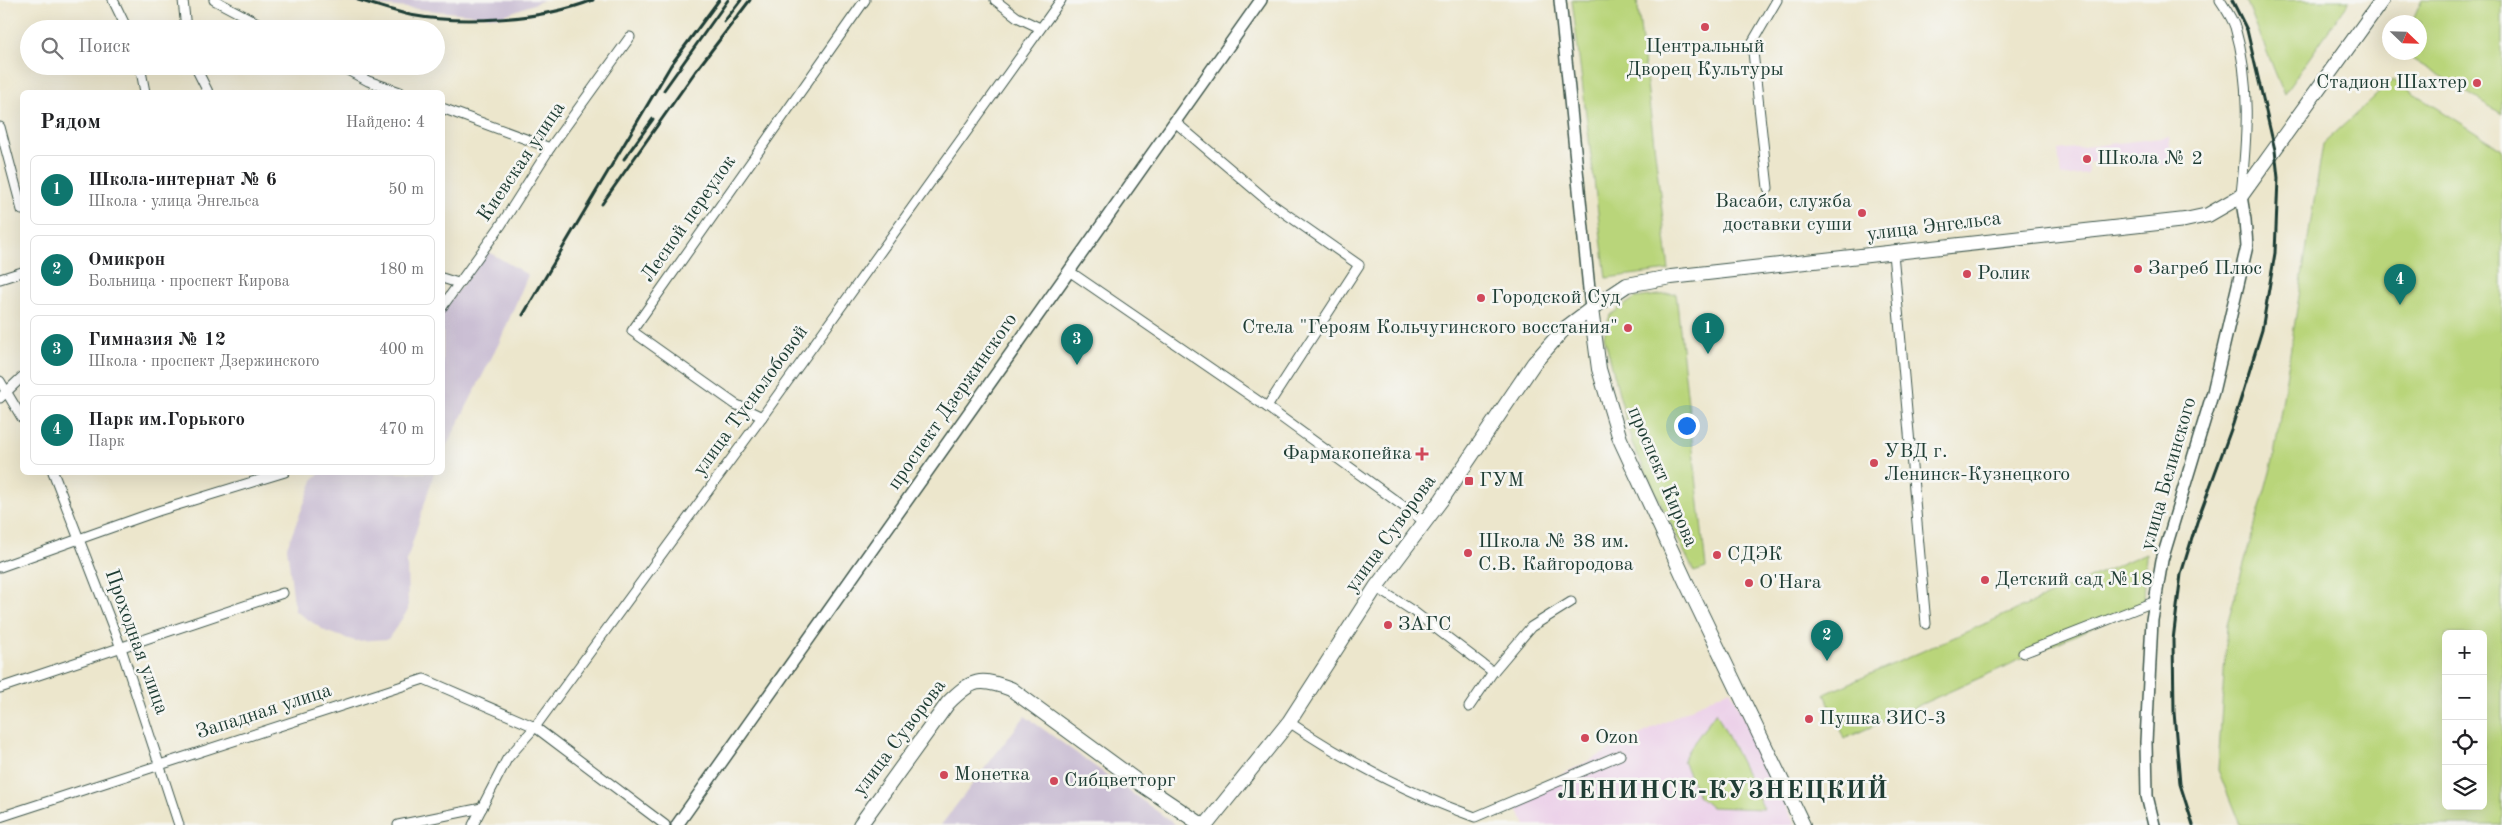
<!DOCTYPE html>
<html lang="ru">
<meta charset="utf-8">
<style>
:root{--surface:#fff;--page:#f2f2f2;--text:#202124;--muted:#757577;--line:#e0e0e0;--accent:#0f766e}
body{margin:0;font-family:"Old Standard TT",serif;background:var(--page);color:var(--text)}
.controls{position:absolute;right:15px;bottom:15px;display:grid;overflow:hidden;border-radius:8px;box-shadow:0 5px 20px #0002}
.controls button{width:45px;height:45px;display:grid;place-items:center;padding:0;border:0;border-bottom:1px solid var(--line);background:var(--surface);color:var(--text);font:25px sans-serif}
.compass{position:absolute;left:2382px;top:15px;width:45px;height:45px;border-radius:50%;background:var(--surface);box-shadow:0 5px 20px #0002;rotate:113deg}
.you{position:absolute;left:1686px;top:425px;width:18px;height:18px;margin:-12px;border:4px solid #fff;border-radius:50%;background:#1a73e8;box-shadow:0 0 0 8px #1a73e833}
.badge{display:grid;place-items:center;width:32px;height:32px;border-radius:50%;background:var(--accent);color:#fff;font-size:16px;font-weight:700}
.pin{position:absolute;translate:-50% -41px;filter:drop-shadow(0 1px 2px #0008)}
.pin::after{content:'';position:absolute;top:26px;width:18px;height:15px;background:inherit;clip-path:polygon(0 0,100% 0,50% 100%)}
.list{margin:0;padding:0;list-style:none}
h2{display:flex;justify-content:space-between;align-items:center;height:65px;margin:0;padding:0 20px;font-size:21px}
h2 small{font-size:16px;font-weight:400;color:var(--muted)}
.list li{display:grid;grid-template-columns:32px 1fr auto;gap:15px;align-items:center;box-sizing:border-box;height:70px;margin:0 10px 10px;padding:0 10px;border:1px solid var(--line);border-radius:8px}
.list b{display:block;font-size:19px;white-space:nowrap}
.list p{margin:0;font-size:16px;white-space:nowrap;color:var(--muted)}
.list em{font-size:16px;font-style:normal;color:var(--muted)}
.icon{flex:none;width:28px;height:28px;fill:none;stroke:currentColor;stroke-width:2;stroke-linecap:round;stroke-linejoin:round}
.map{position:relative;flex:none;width:2502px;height:825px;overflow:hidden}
.search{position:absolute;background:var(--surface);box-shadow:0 5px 20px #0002;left:20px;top:20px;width:425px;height:55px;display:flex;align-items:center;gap:12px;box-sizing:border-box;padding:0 18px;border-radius:28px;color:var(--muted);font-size:19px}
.panel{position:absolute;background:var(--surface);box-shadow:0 5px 20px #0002;left:20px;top:90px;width:425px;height:385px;border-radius:8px}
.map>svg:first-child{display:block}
.built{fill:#ecd1e9}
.industrial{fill:#cbbfd4}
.green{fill:#b9d57a;stroke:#6c8957;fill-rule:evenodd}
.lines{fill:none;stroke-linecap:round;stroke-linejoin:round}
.minor-casing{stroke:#3e564b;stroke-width:11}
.tertiary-casing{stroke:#3e564b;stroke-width:14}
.primary-casing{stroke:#3e564b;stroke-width:16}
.minor{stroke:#fff;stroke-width:9}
.tertiary{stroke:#fff;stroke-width:11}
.primary{stroke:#fff;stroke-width:14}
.rail{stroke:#1f3d34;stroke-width:3}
.poi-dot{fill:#d1495b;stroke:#f6f6f2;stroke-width:2}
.labels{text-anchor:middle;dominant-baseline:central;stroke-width:5;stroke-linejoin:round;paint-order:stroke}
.poi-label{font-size:20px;fill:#1f3d34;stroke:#f6f6f2;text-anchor:start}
.street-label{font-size:20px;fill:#1f3d34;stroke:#f6f6f2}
.district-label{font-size:25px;font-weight:bold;letter-spacing:1px;fill:#1f3d34;stroke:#f6f6f2}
</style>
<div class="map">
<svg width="2502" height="825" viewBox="0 0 2502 825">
<rect width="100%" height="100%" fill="#f6f6f2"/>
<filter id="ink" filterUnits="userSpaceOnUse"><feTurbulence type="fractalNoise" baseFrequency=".02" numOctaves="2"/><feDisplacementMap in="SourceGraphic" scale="10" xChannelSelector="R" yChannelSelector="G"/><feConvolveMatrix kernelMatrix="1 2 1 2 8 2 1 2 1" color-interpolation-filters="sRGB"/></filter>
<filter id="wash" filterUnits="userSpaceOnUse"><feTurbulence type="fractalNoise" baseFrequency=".0096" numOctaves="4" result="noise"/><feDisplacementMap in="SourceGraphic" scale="20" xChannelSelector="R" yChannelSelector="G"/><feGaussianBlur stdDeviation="1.12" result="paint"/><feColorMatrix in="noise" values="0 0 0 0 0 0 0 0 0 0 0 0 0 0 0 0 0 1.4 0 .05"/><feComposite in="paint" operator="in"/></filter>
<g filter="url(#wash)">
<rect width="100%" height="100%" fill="#ece6cc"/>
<!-- built -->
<g class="built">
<path d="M2169 137 2172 164 2146 167 2144 156 2087 163 2088 174 2061 177 2058 150Z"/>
<path d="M1730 689 1795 825H1526L1512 800Z"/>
</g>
<!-- industrial -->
<g class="industrial">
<path d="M325 0H544L499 17Z"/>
<path d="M489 252 528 275 499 343 443 453V311L470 274Z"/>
<path d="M321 473H434L407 560 408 610 388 639 355 641 327 632 295 611 287 547 314 478Z"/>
<path d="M1025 716 1176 825H941Z"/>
</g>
<!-- green -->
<g class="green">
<path d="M1572 0H1637L1669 270 1606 278Z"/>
<path d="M2246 0H2350L2284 94Z"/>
<path d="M2422 0H2502V114L2402 53 2420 52V22H2412Z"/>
<path d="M2393 80 2502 149V825H2240L2218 770 2227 624 2273 461 2323 144ZM2446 634H2483V806H2446Z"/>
<path d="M1676 293 1706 568 1694 572 1632 443 1604 336 1610 315 1635 298Z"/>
<path d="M2146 553 2144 604 1844 739 1825 694Z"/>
<path d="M1716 712 1764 809 1711 807 1698 796 1683 761 1687 752Z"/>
</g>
</g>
<g filter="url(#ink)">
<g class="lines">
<!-- minor casing -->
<g class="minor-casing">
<g id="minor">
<path d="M113 0 127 29"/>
<path d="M183 0 186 29"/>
<path d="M214 0 269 29"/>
<path d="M995 0 1017 17 1040 28"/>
<path d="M2220 0C2225 8 2232 18 2235 27 2251 82 2247 139 2241 194"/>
<path d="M140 66 145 92"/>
<path d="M195 66 208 92"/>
<path d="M340 66 368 81 400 92"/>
<path d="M442 108 550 148"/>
<path d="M1175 122 1269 202 1359 265 1267 407"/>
<path d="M0 127 22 210"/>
<path d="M1768 188 1752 43 1777 0"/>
<path d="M1893 253 1926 624"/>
<path d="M1069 271 1267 407 1425 522"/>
<path d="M442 278 458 283"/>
<path d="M0 279 22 272"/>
<path d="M442 307 501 225 550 148 630 37"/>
<path d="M0 381 22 418"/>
<path d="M0 398 22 377"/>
<path d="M762 417 735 404 632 331 865 0"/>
<path d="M53 472 121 648 179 825"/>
<path d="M0 567 158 511 285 472"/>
<path d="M1376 587 1413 611 1493 672"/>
<path d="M2023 653 2156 601"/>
<path d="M0 688 283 593"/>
<path d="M1469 707 1493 672 1531 627 1571 602"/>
<path d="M1289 722C1348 762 1408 793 1475 817L1620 755"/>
<path d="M0 817 424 679 535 727 665 825"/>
<path d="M398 825 482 808"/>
<path d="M473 825 507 759 535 727 762 417 1061 0"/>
</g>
</g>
<!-- tertiary casing -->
<g class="tertiary-casing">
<g id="tertiary">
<path d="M1560 0 1591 309"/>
<path d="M677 825 1261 0"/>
<path d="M2154 825 2147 796 2146 742 2152 620 2162 560 2213 392 2247 246 2245 220 2241 196"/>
</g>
</g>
<!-- primary casing -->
<g class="primary-casing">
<g id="primary">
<path d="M1591 309 1599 369 1620 439 1686 582 1803 825"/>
<path d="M860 825 948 703C972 679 980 677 1011 689L1141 784 1202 825"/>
<path d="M1206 825 1289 722 1376 587 1442 499 1534 363 1563 330 1591 309 1627 285 1671 277 2185 220 2208 215 2241 196 2382 0"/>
</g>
</g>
<!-- minor -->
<use href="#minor" class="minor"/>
<!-- tertiary -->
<use href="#tertiary" class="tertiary"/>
<!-- primary -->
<use href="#primary" class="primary"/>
<!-- rail -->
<g class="rail">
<path d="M358 0C375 5 393 11 410 15 463 25 543 20 593 0"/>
<path d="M724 22 741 0"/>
<path d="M664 90 728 0"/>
<path d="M624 159 653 119"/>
<path d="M602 204 695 72 750 0"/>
<path d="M523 315 671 65 719 0"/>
<path d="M2193 825 2180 784 2174 712 2173 640 2181 574 2197 522 2233 424 2262 330 2275 253 2278 178 2275 150 2247 30 2232 0"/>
</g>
</g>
</g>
<!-- markers -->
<g class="poi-dot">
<circle cx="1705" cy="27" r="5"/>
<circle cx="2477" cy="83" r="5"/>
<circle cx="2087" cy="159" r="5"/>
<circle cx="1862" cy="213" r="5"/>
<circle cx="2138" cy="269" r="5"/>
<circle cx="1967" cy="274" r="5"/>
<circle cx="1481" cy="298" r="5"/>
<circle cx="1628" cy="328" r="5"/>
<path d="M1419.5 446.5h5v5h5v5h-5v5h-5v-5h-5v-5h5z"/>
<circle cx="1874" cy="463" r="5"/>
<rect x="1464" y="476" width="10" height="10" rx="2.5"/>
<circle cx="1468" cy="553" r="5"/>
<circle cx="1717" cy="555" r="5"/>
<circle cx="1985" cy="580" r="5"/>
<circle cx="1749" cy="583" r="5"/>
<circle cx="1388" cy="625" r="5"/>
<circle cx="1809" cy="719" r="5"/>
<circle cx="1585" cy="738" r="5"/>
<circle cx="944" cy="775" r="5"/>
<circle cx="1054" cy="781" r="5"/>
</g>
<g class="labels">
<!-- poi labels -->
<g class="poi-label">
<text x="1705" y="47" text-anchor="middle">Центральный<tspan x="1705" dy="23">Дворец Культуры</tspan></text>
<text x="2467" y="83" text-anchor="end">Стадион Шахтер</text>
<text x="2097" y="159">Школа № 2</text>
<text x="1852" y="202" text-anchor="end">Васаби, служба<tspan x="1852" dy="23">доставки суши</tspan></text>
<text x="2148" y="269">Загреб Плюс</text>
<text x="1977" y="274">Ролик</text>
<text x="1491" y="298">Городской Суд</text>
<text x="1618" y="328" text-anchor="end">Стела "Героям Кольчугинского восстания"</text>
<text x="1884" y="452">УВД г.<tspan x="1884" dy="23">Ленинск-Кузнецкого</tspan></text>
<text x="1412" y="454" text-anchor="end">Фармакопейка</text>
<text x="1479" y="481">ГУМ</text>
<text x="1478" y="542">Школа № 38 им.<tspan x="1478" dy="23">С.В. Кайгородова</tspan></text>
<text x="1727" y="555">СДЭК</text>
<text x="1995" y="580">Детский сад №18</text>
<text x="1759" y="583">O'Hara</text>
<text x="1398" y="625">ЗАГС</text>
<text x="1819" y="719">Пушка ЗИС-3</text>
<text x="1595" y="738">Ozon</text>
<text x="954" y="775">Монетка</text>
<text x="1064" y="781">Сибцветторг</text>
</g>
<!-- street labels -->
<g class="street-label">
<text transform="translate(522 162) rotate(-56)">Киевская улица</text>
<text transform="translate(689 219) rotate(-55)">Лесной переулок</text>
<text transform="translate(1934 227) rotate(-7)">улица Энгельса</text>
<text transform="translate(751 401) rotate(-54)">улица Туснолобовой</text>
<text transform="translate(953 402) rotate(-55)">проспект Дзержинского</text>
<text transform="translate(2169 474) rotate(-74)">улица Белинского</text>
<text transform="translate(1662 477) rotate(67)">проспект Кирова</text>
<text transform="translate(1391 534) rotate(-54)">улица Суворова</text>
<text transform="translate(136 642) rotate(70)">Проходная улица</text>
<text transform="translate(264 712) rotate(-18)">Западная улица</text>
<text transform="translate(900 738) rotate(-53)">улица Суворова</text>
</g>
<!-- district labels -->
<g class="district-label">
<text x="1723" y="791">ЛЕНИНСК-КУЗНЕЦКИЙ</text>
</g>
</g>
</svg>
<div class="controls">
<button>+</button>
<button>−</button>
<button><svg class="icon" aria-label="locate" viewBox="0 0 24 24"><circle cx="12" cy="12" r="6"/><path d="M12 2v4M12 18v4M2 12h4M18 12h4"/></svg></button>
<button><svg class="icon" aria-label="layers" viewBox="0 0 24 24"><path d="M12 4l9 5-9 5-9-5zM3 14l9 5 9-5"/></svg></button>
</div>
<svg class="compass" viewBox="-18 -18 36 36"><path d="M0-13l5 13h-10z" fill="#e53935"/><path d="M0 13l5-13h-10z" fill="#757577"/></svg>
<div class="you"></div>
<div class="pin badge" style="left:1708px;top:354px">1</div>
<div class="pin badge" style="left:1827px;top:661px">2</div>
<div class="pin badge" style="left:1077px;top:365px">3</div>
<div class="pin badge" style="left:2400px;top:305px">4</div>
<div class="search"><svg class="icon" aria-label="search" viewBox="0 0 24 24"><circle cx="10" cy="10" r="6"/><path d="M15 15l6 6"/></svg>Поиск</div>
<section class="panel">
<h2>Рядом<small>Найдено: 4</small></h2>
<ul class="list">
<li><span class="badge">1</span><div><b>Школа-интернат № 6</b><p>Школа · улица Энгельса</p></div><em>50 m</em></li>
<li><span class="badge">2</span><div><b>Омикрон</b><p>Больница · проспект Кирова</p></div><em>180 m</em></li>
<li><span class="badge">3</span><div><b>Гимназия № 12</b><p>Школа · проспект Дзержинского</p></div><em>400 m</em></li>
<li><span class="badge">4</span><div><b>Парк им.Горького</b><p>Парк</p></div><em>470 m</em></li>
</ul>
</section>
</div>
